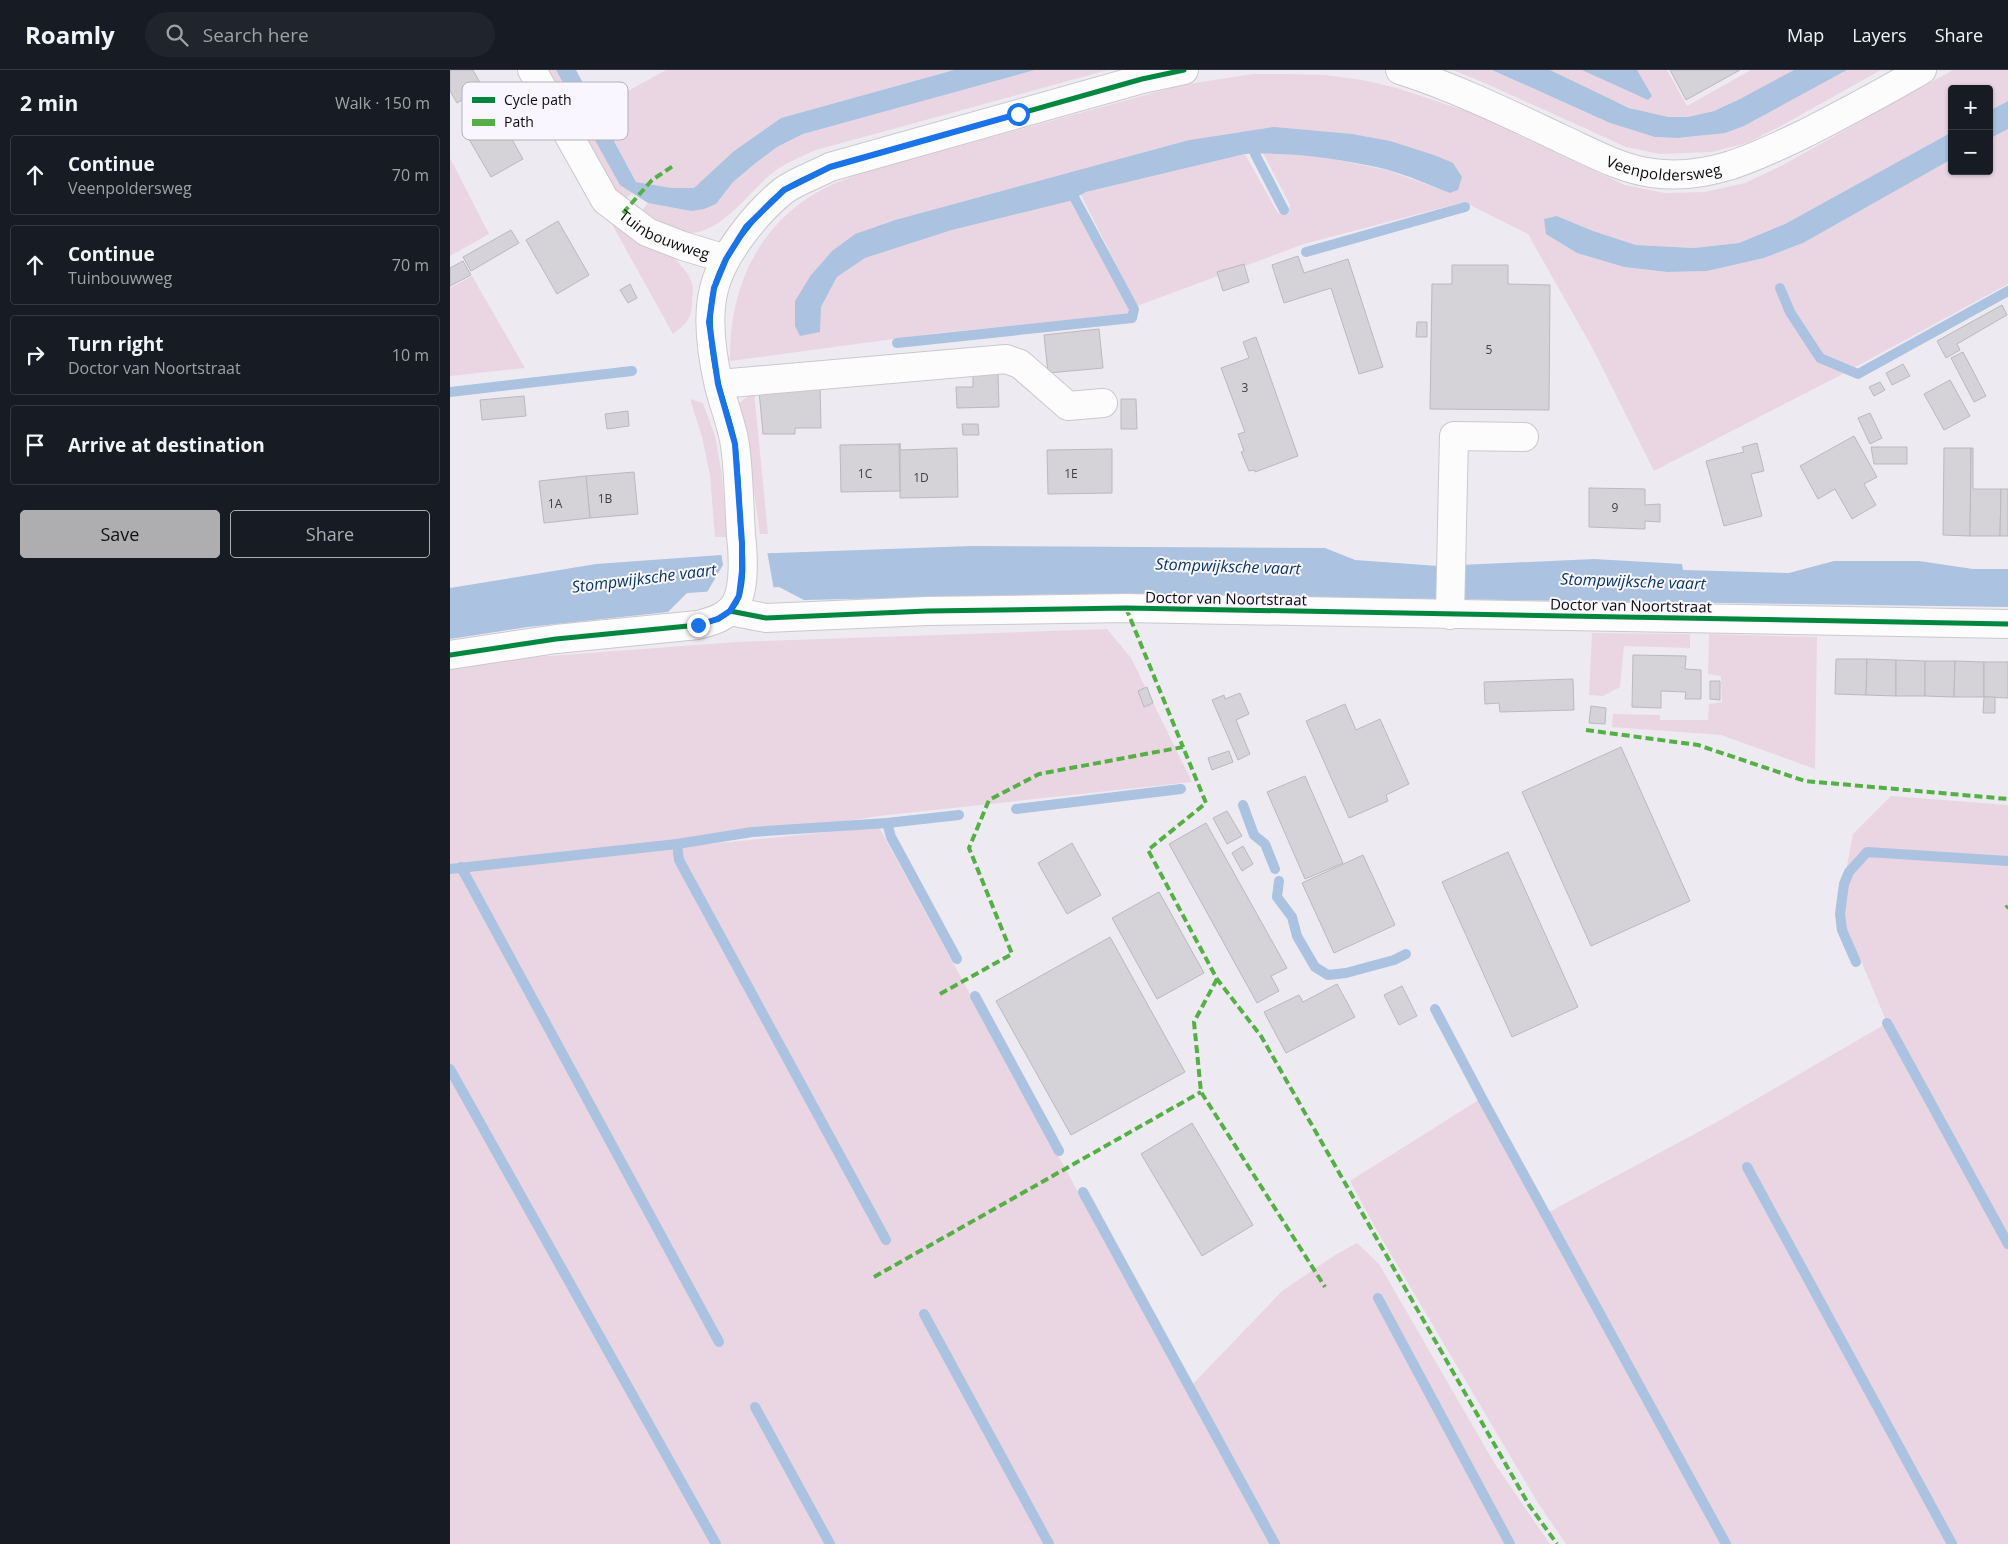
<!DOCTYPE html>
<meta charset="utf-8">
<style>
:root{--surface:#171b24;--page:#20242c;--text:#f1f3f6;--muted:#9ea1a6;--line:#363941;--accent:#aeaeb1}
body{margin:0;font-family:"Open Sans",sans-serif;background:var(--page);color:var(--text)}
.controls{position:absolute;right:15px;top:15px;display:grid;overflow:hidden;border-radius:5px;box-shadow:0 1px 4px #0004}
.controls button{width:45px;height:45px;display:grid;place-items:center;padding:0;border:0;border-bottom:1px solid var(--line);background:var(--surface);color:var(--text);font:25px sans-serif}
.stop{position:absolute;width:15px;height:15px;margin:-11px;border:4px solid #1a73e8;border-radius:50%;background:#fff}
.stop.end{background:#1a73e8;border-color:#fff;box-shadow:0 1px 5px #0008}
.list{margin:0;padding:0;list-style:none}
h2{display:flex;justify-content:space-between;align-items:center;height:65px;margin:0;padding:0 20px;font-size:21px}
h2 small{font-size:16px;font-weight:400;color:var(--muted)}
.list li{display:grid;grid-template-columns:32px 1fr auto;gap:15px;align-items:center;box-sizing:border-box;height:80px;margin:0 10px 10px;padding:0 10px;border:1px solid var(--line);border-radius:5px}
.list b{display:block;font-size:19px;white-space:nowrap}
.list p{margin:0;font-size:16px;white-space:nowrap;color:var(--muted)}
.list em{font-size:16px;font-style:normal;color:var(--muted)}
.actions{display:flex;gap:10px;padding:15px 20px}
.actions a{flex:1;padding:11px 0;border:1px solid var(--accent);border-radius:5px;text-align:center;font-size:18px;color:var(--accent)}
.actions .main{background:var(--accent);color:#111}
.icon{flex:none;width:28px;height:28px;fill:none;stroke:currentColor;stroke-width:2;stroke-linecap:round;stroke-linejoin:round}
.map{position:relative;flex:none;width:1558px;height:1474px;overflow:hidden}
header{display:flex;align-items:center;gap:30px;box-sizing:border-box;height:70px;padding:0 25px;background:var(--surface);border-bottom:1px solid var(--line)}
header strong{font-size:24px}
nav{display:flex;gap:28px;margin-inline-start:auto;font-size:18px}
.search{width:350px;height:45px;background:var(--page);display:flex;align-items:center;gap:12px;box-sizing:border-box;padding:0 18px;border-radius:28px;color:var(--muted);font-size:19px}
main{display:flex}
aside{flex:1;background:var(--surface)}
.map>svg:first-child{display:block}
.green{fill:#ead6e2}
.water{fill:#abc2e1}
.pier{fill:#edebf1}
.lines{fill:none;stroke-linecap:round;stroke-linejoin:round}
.stream{stroke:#abc2e1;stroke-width:10}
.building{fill:#d5d3d7;stroke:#bbb9bd}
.minor-casing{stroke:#cac8cd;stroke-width:30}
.minor{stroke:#fcfcfd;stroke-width:28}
.quiet{stroke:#54b044;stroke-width:4;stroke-dasharray:8 4;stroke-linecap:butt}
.cycleway-casing{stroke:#f9f6ff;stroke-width:8}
.cycleway{stroke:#00873e;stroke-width:5}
.route{stroke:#1a73e8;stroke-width:6}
.labels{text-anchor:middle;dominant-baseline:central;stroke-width:4;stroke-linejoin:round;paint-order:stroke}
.number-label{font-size:12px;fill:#3f3e41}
.street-label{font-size:15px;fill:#0c0b0e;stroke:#f9f6ff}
.water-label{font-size:16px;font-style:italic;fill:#063668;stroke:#f9f6ff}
.key{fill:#f9f6ff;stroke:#b2b0b7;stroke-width:1}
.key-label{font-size:14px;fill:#0c0b0e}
</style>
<header>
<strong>Roamly</strong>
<div class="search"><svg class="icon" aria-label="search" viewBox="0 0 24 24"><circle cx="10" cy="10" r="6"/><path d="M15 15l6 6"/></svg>Search here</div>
<nav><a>Map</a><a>Layers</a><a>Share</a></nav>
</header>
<main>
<aside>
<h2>2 min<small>Walk · 150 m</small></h2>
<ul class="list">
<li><svg class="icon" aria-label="ahead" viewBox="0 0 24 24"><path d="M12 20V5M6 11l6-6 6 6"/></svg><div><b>Continue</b><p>Veenpoldersweg</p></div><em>70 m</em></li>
<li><svg class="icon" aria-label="ahead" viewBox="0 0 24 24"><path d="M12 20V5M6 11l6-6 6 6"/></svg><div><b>Continue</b><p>Tuinbouwweg</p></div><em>70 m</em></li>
<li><svg class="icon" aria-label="right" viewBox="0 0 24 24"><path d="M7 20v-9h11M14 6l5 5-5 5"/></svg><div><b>Turn right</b><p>Doctor van Noortstraat</p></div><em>10 m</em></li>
<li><svg class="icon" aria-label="arrive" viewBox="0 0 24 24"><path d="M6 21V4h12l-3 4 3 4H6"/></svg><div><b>Arrive at destination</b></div></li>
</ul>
<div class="actions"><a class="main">Save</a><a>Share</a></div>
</aside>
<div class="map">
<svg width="1558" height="1474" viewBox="0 0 1558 1474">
<rect width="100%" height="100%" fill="#edebf1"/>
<!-- green -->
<g class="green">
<path d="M96 0H106L170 114 182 123 174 130 165 122Z"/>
<path d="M216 0H504L331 48 284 81 245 118H222L186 112 147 38Z"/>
<path d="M585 0H658L366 80C353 86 337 92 325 101 300 120 270 167 235 163 224 162 200 149 189 144L198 133 241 141 266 134 283 112 307 92 327 77 353 64Z"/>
<path d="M1003 0H1042L1160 53 1205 67 1228 68 1250 66 1294 56 1397 0H1431L1329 57 1297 73 1262 82 1210 84 1176 77 1037 14Z"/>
<path d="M1100 0H1217L1237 36 1301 0H1344C1311 18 1277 41 1239 47 1197 54 1138 18 1100 0Z"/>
<path d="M1503 0H1558V31L1539 41V19H1502V62L1335 154 1289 173 1244 178 1186 175 1143 161 1107 146 1127 183 1174 197 1217 202 1257 201 1314 188 1353 173 1502 89V101H1539V69L1558 59V214L1389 306 1204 401 1143 279 1078 164 1014 132 854 174 687 236 631 125 636 122 795 84 828 143 838 144 840 135 813 83 863 85 937 100 1000 123 1012 107 789 62 739 70 445 150 405 164 382 181 361 205 371 237 387 207 415 188 502 160 620 131 678 235V244L488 263 280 291C279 220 306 156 371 120 392 109 414 103 436 96L732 15 803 4H839L875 5 912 10 947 18 1019 42 1175 115 1215 123 1255 122 1295 113 1331 96Z"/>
<path d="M0 88 39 164 0 186Z"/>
<path d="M158 147C183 162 233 185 242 213 244 219 242 227 242 233 241 250 237 253 223 264Z"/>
<path d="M22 206 75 298 0 306V218Z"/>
<path d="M304 321 318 464H310L299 386 287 335Z"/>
<path d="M240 329 253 333 265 366 272 405 277 467H265L260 405 252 367Z"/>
<path d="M657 559 681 588 742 712 429 746 229 777 429 757 736 1320 823 1474H0V596L18 592 287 572Z"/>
<path d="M1142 563 1240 564V578L1174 576 1170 617 1153 626 1139 625Z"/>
<path d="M1259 564 1367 567 1365 699 1271 665 1162 657 1163 644 1210 645V650H1258L1259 634 1272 632 1271 606 1258 604Z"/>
<path d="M1441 726 1558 735V1474H1116L1088 1433 926 1159 900 1111 1030 1029 1097 1143 1267 1052 1437 953 1412 893 1393 853 1391 807 1396 801 1403 764Z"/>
<path d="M907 1173 929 1194 1045 1394 1100 1474H829L742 1315 832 1221 885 1185Z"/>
</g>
<!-- water -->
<g class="water">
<path d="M106 0H126L186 112 222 118H244L284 81 331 48 504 0H585L353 64 327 77 307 92 283 112 266 134 254 139 241 141 198 133 170 115Z"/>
<path d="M1042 0H1100L1179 38 1218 47H1238L1264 41 1290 29 1344 0H1397L1294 56 1275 63 1228 68 1205 67 1160 53Z"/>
<path d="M1132 0H1187L1202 26 1198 30Z"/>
<path d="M1558 31V59L1539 69V41Z"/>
<path d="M824 57 902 64 940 71 984 85 1003 93 1012 107 1008 120 1000 123C979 115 957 105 935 99 887 88 844 82 795 84L636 122 620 131 502 160 415 188 387 207 371 237 370 262 350 266 345 256V231L361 205 382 181 405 164 445 150 739 70Z"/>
<path d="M1502 62V89L1353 173 1314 188 1257 201 1217 202 1174 197 1127 183 1096 164 1094 149 1107 146 1143 161 1186 175 1244 178 1289 173 1335 154Z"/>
<path d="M522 476 875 478 905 490 988 496 1144 489 1232 494 1233 500 1339 503 1384 491H1469L1523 499H1558V537L627 524 354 530 329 517 237 523 218 542 78 557 0 569V518L146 494 271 485Z"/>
</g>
<!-- pier -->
<path class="pier" d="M317 481 324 520 256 524 273 495 271 482Z"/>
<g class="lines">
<!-- stream -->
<g class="stream">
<path d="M805 84 834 140"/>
<path d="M856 182 1015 137"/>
<path d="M1330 218 1340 242 1370 288 1408 304 1558 221"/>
<path d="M447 273 682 248 684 239 625 129"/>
<path d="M0 322 182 301"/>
<path d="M793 735 804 765 815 774 825 799"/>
<path d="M566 739 731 719"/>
<path d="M437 753 441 767 507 889"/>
<path d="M227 774 229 790 436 1170"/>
<path d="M11 797 269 1272"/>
<path d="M0 799 227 774 302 762 437 753 509 745"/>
<path d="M829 811 827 827 842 847 847 866 865 897 878 905 896 903 944 890 956 884"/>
<path d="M1406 892 1392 860 1390 844 1394 814 1399 802 1417 782 1558 791"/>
<path d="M525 926 609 1081"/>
<path d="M985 939 1033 1030 1276 1474"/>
<path d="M1437 953 1558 1174"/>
<path d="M0 999 266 1474"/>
<path d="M1297 1097 1502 1474"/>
<path d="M633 1122 825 1474"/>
<path d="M928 1228 1060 1474"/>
<path d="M474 1244 599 1474"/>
<path d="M305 1337 380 1474"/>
</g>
</g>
<!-- building -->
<g class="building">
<path d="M0 0H23L33 18 7 33 0 21Z"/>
<path d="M1220 0H1290L1236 30Z"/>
<path d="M46 41 73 89 41 107 13 59Z"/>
<path d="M108 151 139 205 107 224 76 170Z"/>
<path d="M61 160 69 173 21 201 13 187Z"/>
<path d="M848 186 854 203 898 189 933 297 909 304 881 218 834 233 822 195Z"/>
<path d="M13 191 21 205 0 216V198Z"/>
<path d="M794 194 799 212 773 221 767 202Z"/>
<path d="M1002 195H1058V214L1100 215 1099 340 980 339 982 214H1002Z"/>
<path d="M180 214 187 228 178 233 170 220Z"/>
<path d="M1552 235 1557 245 1507 274 1510 280 1496 288 1487 271Z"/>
<path d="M967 252H977V267H966Z"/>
<path d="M649 259 653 298 598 303 594 265Z"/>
<path d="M806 267 848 386 805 402V400L799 401 791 382 794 381 788 364 795 362 771 298 799 288 793 272Z"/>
<path d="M1513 282 1536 326 1524 332 1501 288Z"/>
<path d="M1453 294 1460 306 1442 315 1436 303Z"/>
<path d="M548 302 549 337 507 338 506 317H523V303Z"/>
<path d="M1500 310 1520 346 1494 360 1474 324Z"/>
<path d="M1430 312 1435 320 1424 326 1419 317Z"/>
<path d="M370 314 371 358H345V364H313L309 321Z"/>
<path d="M74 326 76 346 32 350 30 330Z"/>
<path d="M671 329H686L687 359H671Z"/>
<path d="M178 341 179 356 157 359 155 344Z"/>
<path d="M1420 343 1432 368 1420 374 1408 348Z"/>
<path d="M512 354H528L529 365H513Z"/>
<path d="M1404 366 1427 407 1414 414 1426 435 1402 449 1385 419 1368 429 1350 396Z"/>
<path d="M450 373V380L507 378 508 427 450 428Z"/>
<path d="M1307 373 1314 401 1301 404 1312 446 1274 456 1256 391 1294 382 1292 377Z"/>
<path d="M449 374 450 421 391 422 390 375Z"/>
<path d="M1421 377H1457V394H1424Z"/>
<path d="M1494 378H1521L1520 466 1493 465Z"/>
<path d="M1521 378H1523V419H1551L1550 466H1520Z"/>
<path d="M662 379V423L598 424 597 380Z"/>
<path d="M184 402 188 444 140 448 136 406Z"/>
<path d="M136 406 140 448 94 453 89 411Z"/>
<path d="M1139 418 1195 419V435L1210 434V452L1195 451V459L1139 457Z"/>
<path d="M1551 419H1558V466H1550Z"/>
<path d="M1183 585 1236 586 1235 599 1251 600V629H1235L1236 622 1211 621V638L1182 637Z"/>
<path d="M1386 589H1417L1416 625 1385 624Z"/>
<path d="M1417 589 1446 590V626L1416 625Z"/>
<path d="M1446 590 1475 591V626H1446Z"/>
<path d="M1475 591H1505L1504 627 1475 626Z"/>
<path d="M1505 591 1534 592V627H1504Z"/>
<path d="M1534 592H1558V628L1534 627Z"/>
<path d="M1123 609 1124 640 1050 642 1049 633 1035 634 1034 612Z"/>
<path d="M1260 611H1270V630L1260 629Z"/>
<path d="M697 617 703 633 694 637 688 621Z"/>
<path d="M790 623 799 644 786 650 800 684 788 690 762 630 774 625 775 629Z"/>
<path d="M1534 627H1545V643H1533Z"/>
<path d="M895 634 906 660 930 649 959 714 936 725 938 731 899 748 856 651Z"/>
<path d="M1141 636 1156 638 1155 654 1139 653Z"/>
<path d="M1171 677 1240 831 1141 876 1072 722Z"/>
<path d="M779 681 783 692 762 700 758 688Z"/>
<path d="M855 706 893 793 855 809 817 722Z"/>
<path d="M777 741 792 766 777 774 763 748Z"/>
<path d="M756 753 837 898 821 906 829 921 807 933 719 774Z"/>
<path d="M622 773 651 825 617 844 588 793Z"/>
<path d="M793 776 803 794 792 801 782 783Z"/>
<path d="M1058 782 1128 937 1062 967 992 812Z"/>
<path d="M913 785 945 855 884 883 852 813Z"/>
<path d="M709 822 754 903 707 929 662 848Z"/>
<path d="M660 867 735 1002 621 1065 546 931Z"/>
<path d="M887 914 905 947 836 983 814 942 849 925 853 932Z"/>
<path d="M952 916 967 946 949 955 934 925Z"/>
<path d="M742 1053 803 1155 752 1186 691 1084Z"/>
</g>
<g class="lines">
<!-- minor casing -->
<g class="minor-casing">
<g id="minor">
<path id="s1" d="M82 0 155 130 197 162 233 176 276 189"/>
<path id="s2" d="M950 0C1006 18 1057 43 1110 68 1139 81 1170 99 1202 103 1258 111 1306 87 1356 63 1395 43 1434 22 1472 0"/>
<path d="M269 314 556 289 570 294 618 336 653 333"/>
<path d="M280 541 316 548 477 541 676 538 1558 554"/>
<path d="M1000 545 1004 366 1074 367"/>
<path d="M0 585 106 569 248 555C263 551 278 547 286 533 295 517 293 483 291 465 289 435 289 404 285 375 282 355 274 336 269 316 262 286 256 250 264 219 272 185 306 143 333 121 346 111 365 105 380 97L692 9 734 0"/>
</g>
</g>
<!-- minor -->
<use href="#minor" class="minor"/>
<!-- quiet -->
<g class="quiet">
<path d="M173 143 202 110 223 96"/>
<path d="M676 538 733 677"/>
<path d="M1136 660 1248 675 1355 711 1558 729"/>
<path d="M1556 838 1558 836"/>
<path d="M767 909 744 952 751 1022 875 1217"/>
<path d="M490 924 562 884 519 778 539 730 589 704 733 677 756 733 698 780 767 909 811 966 1079 1435 1107 1474"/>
<path d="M424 1207 751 1022"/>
</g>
<!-- cycleway casing -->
<g class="cycleway-casing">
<g id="cycleway">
<path d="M280 541 316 548 477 541 676 538 1558 554"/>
<path d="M0 585 106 569 248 555C263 551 278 547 286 533 295 517 293 483 291 465 289 435 289 404 285 375 282 355 274 336 269 316 262 286 256 250 264 219 272 185 306 143 333 121 346 111 365 105 380 97L692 9 734 0"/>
</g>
</g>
<!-- cycleway -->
<use href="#cycleway" class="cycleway"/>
</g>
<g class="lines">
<!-- route -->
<path class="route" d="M248 555 268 549 280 541 289 526 292 501V473L285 374 268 314 259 252 264 218 276 189 296 157 334 120 380 97 568 44"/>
</g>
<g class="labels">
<!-- number labels -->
<g class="number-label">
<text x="1039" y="279">5</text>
<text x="795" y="317">3</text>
<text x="415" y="403">1C</text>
<text x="621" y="403">1E</text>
<text x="471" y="407">1D</text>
<text x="155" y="428">1B</text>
<text x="105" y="433">1A</text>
<text x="1165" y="437">9</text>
</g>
<!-- street labels -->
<g class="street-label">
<text stroke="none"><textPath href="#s2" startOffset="284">Veenpoldersweg</textPath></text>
<text stroke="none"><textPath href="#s1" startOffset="219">Tuinbouwweg</textPath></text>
<text transform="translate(776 528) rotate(1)">Doctor van Noortstraat</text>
<text transform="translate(1181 535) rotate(1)">Doctor van Noortstraat</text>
</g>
<!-- water labels -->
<g class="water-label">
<text transform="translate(778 496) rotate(2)">Stompwijksche vaart</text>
<text transform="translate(194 508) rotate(-7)">Stompwijksche vaart</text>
<text transform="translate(1183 511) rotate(2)">Stompwijksche vaart</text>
</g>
</g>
<!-- legend -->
<rect x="12" y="12" width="166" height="58" rx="8" class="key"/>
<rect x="22" y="27" width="23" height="6" fill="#00873e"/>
<rect x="22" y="49" width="23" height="7" fill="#54b044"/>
<g class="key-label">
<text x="54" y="35">Cycle path</text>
<text x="54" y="57">Path</text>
</g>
</svg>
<div class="controls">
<button>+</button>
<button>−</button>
</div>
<div class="stop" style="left:568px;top:44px"></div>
<div class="stop end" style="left:248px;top:555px"></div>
</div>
</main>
